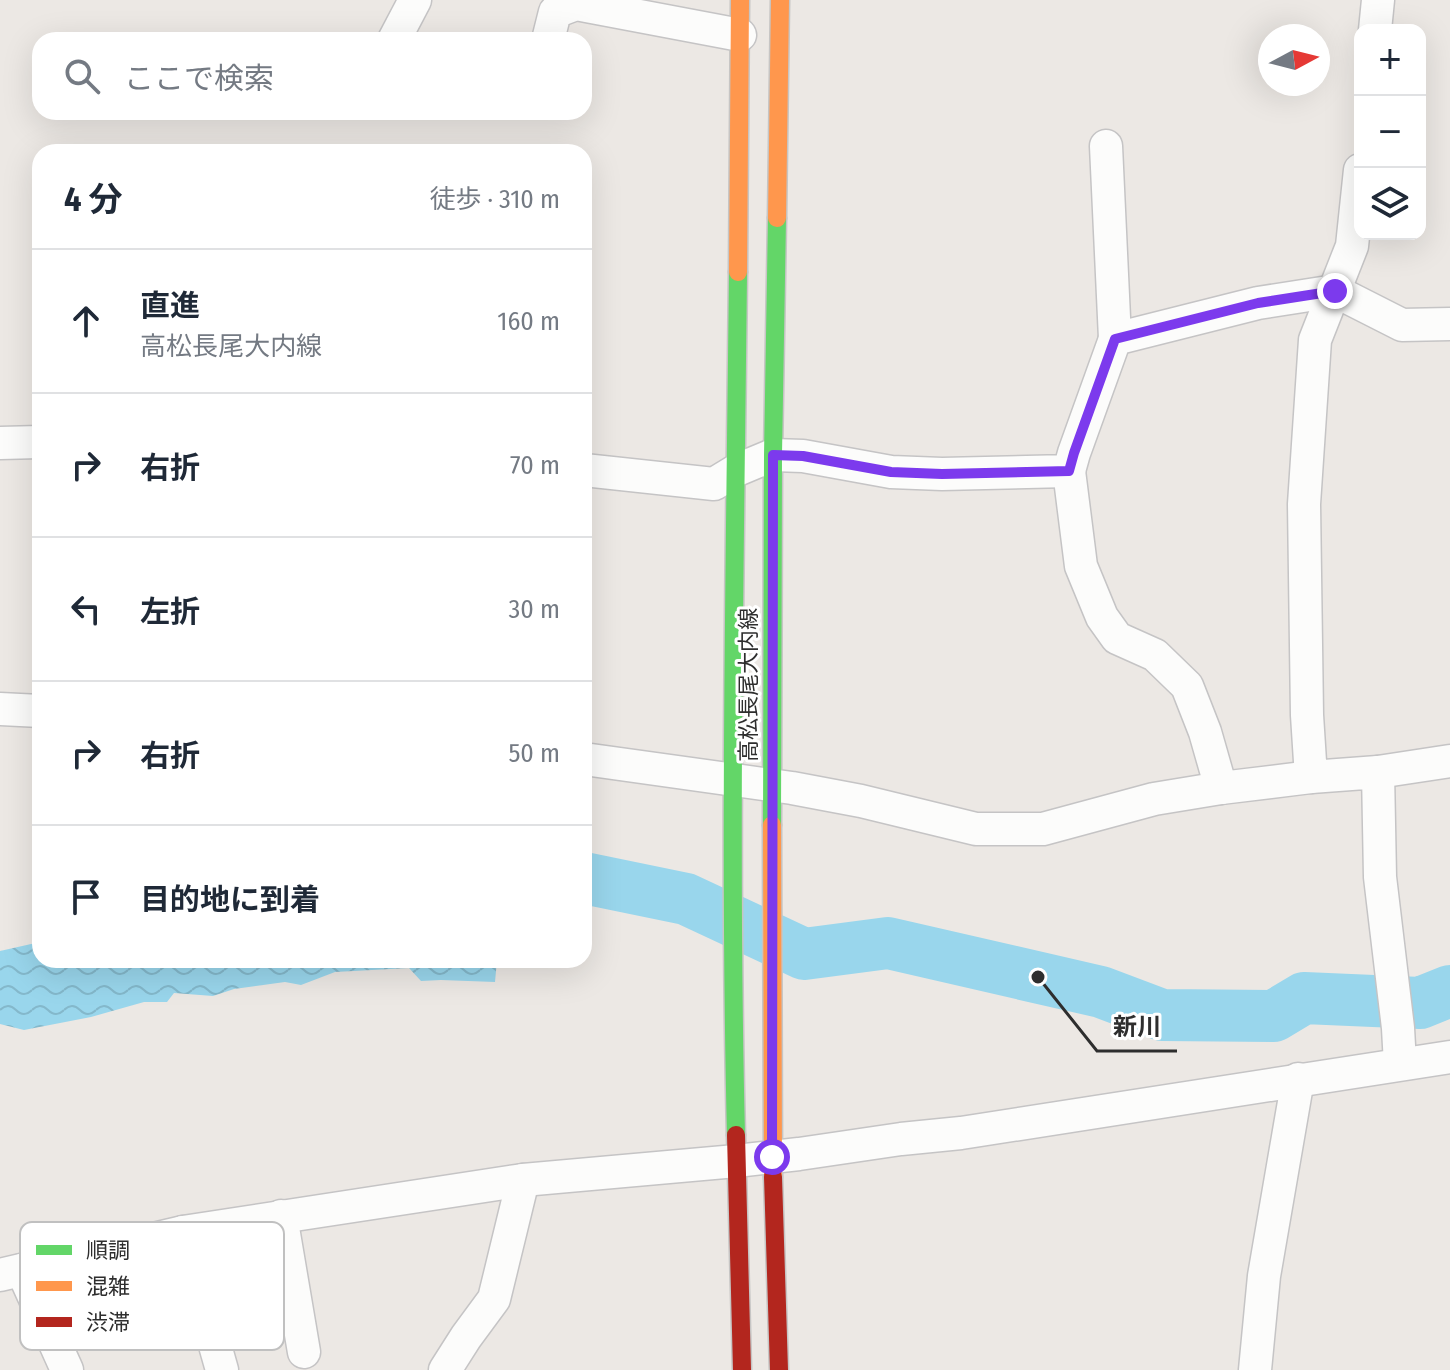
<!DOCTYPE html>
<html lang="ja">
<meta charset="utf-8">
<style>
:root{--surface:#fff;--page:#f2f2f3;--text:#1f2937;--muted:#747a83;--line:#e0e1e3}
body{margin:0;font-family:"Fira Sans Condensed","Noto Sans JP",sans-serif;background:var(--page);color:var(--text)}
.controls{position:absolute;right:24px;top:24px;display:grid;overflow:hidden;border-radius:16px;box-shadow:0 8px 32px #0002}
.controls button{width:72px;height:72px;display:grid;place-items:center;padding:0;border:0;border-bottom:2px solid var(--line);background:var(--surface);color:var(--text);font:40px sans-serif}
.compass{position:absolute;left:1258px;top:24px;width:72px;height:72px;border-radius:50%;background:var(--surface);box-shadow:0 8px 32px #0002;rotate:83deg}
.stop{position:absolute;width:24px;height:24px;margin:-18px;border:6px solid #7c3aed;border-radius:50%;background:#fff}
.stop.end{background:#7c3aed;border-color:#fff;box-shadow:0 2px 8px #0008}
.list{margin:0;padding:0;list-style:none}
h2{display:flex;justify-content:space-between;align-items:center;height:104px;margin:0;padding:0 32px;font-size:34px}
h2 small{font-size:26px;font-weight:400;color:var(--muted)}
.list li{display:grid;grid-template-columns:52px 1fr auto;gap:24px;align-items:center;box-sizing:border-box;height:144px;padding:0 32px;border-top:2px solid var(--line)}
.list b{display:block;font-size:30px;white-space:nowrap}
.list p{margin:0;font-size:26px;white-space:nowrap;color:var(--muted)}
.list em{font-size:26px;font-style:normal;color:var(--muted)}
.icon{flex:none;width:44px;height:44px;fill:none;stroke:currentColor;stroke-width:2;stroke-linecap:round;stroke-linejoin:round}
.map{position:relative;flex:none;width:1450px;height:1370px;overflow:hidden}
.search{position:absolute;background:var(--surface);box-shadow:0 8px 32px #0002;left:32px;top:32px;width:560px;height:88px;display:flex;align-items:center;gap:20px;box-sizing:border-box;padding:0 28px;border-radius:24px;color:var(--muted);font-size:30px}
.panel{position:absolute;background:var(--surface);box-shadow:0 8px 32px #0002;left:32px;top:144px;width:560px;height:824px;border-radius:24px}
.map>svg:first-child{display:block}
.water{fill:url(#water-waves)}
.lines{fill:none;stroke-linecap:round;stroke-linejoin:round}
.river{stroke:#99d6ec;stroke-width:52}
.street-casing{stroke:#c5c4c5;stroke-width:35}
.fast-casing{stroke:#c6c5c4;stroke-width:21}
.slow-casing{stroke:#c6c5c4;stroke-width:21}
.jam-casing{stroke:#c6c5c4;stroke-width:21}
.street{stroke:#fcfcfb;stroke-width:32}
.fast{stroke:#63d668;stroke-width:18}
.slow{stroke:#ff974d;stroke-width:18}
.jam{stroke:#b3261e;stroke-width:18}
.route{stroke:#7c3aed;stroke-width:10}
.labels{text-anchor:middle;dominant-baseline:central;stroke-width:6;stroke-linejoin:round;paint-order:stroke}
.street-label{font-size:22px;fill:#2e2e2e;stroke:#fff}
.key{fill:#fff;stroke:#c0c0c0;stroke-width:2}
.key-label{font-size:22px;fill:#2e2e2e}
.leader{fill:none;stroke:#2e2e2e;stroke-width:3}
.callout-dot{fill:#2e2e2e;stroke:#fff;stroke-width:3}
.callout-label{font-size:24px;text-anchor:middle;font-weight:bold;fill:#2e2e2e;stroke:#fff;stroke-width:6;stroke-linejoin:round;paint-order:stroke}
</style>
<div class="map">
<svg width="1450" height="1370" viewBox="0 0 1450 1370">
<defs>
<pattern id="water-waves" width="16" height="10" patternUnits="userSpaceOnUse" patternTransform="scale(2)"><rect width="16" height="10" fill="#99d6ec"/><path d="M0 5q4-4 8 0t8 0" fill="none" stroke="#84b8cb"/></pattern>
</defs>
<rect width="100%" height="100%" fill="#ece8e4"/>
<!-- water -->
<g class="water">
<path d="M604 866 633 876 691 880V916L663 901 584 889V870L590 872Z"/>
<path d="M40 942V960H497L495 982 441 980 421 981 409 968 335 972 301 985 285 982 234 989 213 996 174 993 167 1002H144L91 1017 24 1030 0 1024V951Z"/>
<path d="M1450 981V1010L1418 1018 1349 1020 1348 1000 1428 988Z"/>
</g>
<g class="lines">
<!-- river -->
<path class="river" d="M584 878 686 899 804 954 888 943 1101 992 1162 1015 1274 1016 1304 998 1420 1003 1450 991"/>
<!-- street casing -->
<g class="street-casing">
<g id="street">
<path d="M1375 30 1378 0"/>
<path d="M394 40 415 0"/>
<path d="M548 40 555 12 576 4 740 35"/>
<path d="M1106 146 1115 339"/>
<path d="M1360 170 1352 246 1315 340 1304 504 1307 715 1311 777 1378 772 1380 877 1398 1028 1400 1064"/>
<path d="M0 443 40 442"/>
<path d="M584 470 714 484 737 470 773 455 803 456 891 472 942 474 1069 471 1074 453 1115 339 1258 303 1335 291 1402 325 1450 324"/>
<path d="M1069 471 1081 566 1102 617 1117 638 1155 655 1187 686 1205 732 1221 788"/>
<path d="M0 709 40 711"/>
<path d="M584 759 792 788 861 801 976 829H1043L1154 799 1221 788 1311 777"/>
<path d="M1378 772 1450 761"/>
<path d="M281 1216 304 1352"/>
<path d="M183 1232 222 1370"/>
<path d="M22 1270 67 1370"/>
<path d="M0 1275 183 1232 523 1180 736 1161 799 1154 901 1139 961 1133 1450 1057"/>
<path d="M445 1370 466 1337 494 1299 523 1180"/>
<path d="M1255 1370 1264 1276 1298 1079"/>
</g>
</g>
<!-- fast casing -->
<g class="fast-casing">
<g id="fast">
<path d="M772 825 773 455 777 218"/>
<path d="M736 1135C729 848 735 560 738 272"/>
</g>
</g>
<!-- slow casing -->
<g class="slow-casing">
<g id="slow">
<path d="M777 218 780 0"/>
<path d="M738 272 740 0"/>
<path d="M772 825 773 1177"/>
</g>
</g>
<!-- jam casing -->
<g class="jam-casing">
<g id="jam">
<path d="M736 1135 742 1370"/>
<path d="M773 1177 779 1370"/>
</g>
</g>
<!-- street -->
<use href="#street" class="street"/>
<!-- fast -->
<use href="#fast" class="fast"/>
<!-- slow -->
<use href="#slow" class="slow"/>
<!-- jam -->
<use href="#jam" class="jam"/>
</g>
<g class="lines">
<!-- route -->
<path class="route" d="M772 1157 773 455 803 456 891 472 942 474 1069 471 1074 453 1115 339 1258 303 1335 291"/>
</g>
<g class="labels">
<!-- street labels -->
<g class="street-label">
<text transform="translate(748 685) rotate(-90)">高松長尾大内線</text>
</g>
</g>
<!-- legend -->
<rect x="20" y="1222" width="264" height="128" rx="12" class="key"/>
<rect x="36" y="1245" width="36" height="10" fill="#63d668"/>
<rect x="36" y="1281" width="36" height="10" fill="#ff974d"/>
<rect x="36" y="1317" width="36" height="10" fill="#b3261e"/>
<g class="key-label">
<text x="86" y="1258">順調</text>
<text x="86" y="1294">混雑</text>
<text x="86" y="1330">渋滞</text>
</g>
<!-- callouts -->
<path class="leader" d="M1038 977L1097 1051H1177"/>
<circle class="callout-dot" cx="1038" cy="977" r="8"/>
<g class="callout-label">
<text x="1137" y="1035">新川</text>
</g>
</svg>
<div class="controls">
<button>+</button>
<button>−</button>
<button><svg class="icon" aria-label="layers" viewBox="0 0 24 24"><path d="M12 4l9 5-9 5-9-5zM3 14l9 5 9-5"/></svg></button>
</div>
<svg class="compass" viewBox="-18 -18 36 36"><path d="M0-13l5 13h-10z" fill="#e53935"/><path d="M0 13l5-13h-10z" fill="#747a83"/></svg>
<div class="stop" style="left:772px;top:1157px"></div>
<div class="stop end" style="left:1335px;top:291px"></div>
<div class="search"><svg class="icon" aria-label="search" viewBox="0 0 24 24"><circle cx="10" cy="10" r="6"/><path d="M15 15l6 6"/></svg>ここで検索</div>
<section class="panel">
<h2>4 分<small>徒歩 · 310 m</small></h2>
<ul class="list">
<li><svg class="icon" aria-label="ahead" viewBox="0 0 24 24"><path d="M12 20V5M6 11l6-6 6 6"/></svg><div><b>直進</b><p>高松長尾大内線</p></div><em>160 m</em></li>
<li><svg class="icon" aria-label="right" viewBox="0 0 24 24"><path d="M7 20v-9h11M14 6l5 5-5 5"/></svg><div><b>右折</b></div><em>70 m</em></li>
<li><svg class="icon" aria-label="left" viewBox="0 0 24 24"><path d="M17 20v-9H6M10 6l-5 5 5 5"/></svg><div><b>左折</b></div><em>30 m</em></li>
<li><svg class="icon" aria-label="right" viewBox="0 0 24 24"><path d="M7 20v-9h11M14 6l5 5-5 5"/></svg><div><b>右折</b></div><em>50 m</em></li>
<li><svg class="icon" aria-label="arrive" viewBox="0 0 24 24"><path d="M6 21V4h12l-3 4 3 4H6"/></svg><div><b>目的地に到着</b></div></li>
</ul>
</section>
</div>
